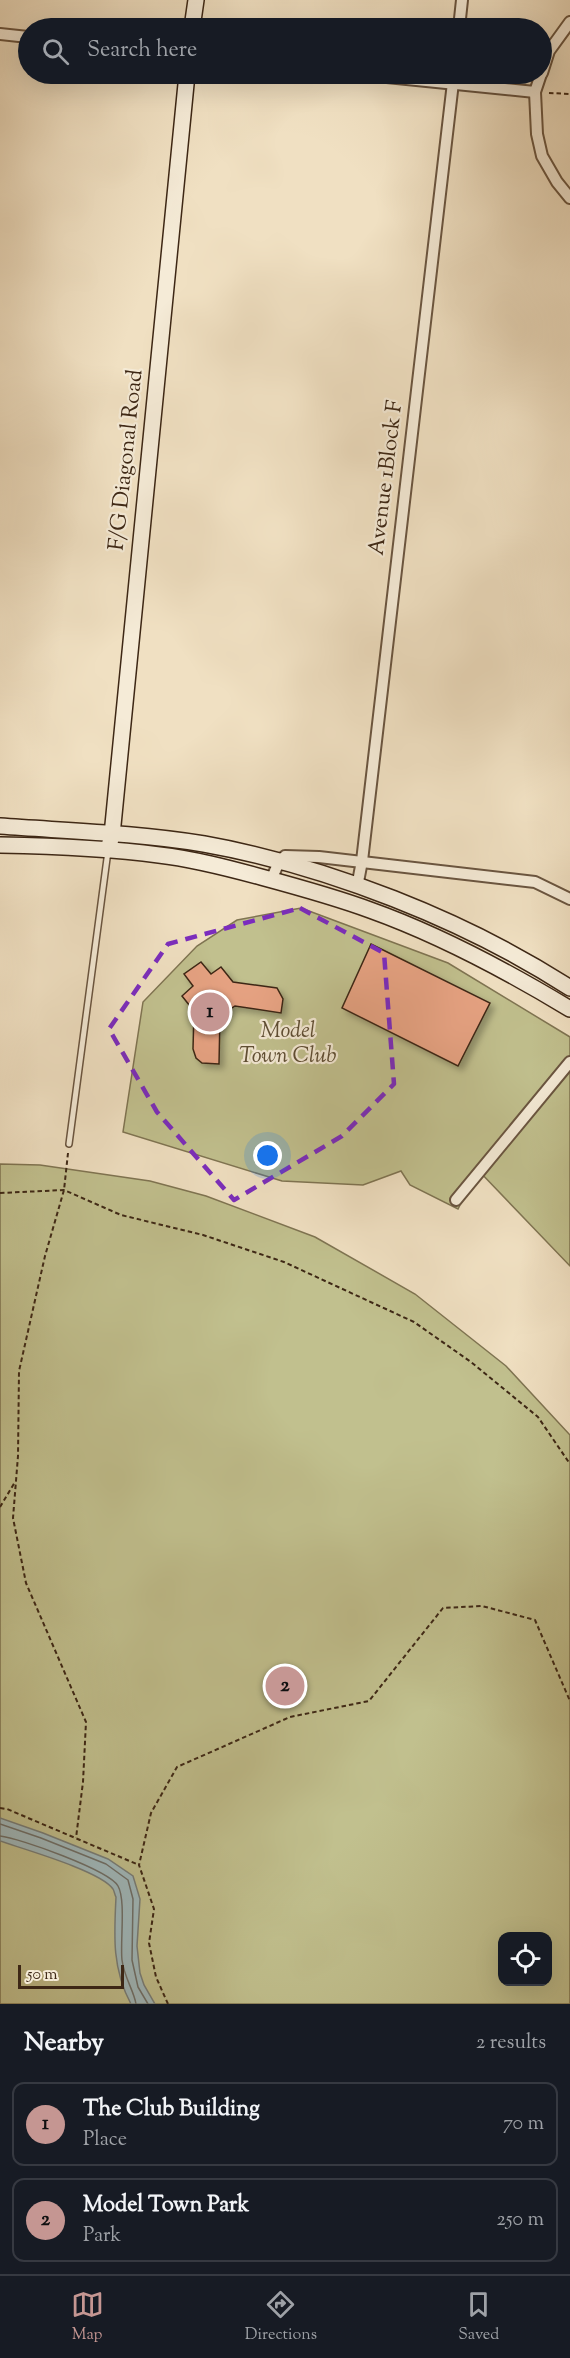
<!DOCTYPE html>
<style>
:root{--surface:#171b24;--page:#20242c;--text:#f1f3f6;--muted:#9ea1a6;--line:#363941;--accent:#c59692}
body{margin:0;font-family:"Sorts Mill Goudy",serif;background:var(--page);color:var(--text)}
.controls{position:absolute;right:18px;bottom:18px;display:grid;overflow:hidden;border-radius:12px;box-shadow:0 6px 24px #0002}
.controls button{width:54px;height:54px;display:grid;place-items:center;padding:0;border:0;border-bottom:2px solid var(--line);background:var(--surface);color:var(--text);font:30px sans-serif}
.scale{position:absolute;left:18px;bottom:15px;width:106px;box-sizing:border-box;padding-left:6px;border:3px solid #3d2715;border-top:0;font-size:16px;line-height:21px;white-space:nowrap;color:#3d2715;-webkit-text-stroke:4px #f5ebd7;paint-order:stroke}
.you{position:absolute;left:268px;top:1156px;width:21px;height:21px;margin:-15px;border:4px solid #fff;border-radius:50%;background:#1a73e8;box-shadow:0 0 0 9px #1a73e833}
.badge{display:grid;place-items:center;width:39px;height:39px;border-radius:50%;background:var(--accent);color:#111;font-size:20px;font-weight:700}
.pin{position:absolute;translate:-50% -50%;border:3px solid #fff;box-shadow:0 2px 6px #0006}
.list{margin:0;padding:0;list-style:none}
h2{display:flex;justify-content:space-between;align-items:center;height:78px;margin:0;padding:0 24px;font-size:26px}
h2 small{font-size:20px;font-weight:400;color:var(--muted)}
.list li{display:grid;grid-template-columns:39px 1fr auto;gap:18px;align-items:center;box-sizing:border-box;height:84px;margin:0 12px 12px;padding:0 12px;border:2px solid var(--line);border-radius:12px}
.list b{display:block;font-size:22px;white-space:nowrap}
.list p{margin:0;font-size:20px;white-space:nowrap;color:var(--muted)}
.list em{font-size:20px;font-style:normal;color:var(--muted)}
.icon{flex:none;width:33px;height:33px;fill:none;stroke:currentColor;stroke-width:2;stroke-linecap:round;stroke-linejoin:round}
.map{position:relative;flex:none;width:570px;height:2004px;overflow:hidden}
.search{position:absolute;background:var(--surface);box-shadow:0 6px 24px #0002;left:18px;right:18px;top:18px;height:66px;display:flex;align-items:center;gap:15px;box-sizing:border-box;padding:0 21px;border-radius:33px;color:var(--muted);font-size:22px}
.sheet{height:270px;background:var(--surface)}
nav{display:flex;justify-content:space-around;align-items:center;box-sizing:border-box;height:84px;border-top:2px solid var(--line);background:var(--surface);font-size:16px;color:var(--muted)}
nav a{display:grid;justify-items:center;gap:3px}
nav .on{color:var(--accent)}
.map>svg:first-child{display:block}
.green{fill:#c1c08e;stroke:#7f7452;stroke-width:1.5;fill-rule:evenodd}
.water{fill:#a0babe;stroke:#787f7a;stroke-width:1.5}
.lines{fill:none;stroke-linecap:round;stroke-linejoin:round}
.shore{stroke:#6e706a;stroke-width:1.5}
.building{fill:#e6a282;stroke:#3d2715;stroke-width:1.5;filter:url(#shadow)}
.lane-casing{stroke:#6a5540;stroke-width:8}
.street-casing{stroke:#6a5540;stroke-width:14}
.secondary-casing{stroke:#3d2715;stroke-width:18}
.path{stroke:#3d2715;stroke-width:2;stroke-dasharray:4.5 3;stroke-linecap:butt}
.lane{stroke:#f5ebd7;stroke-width:5}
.street{stroke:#f5ebd7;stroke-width:10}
.secondary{stroke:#f5ebd7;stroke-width:15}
.marked{fill:none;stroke:#7b2cbf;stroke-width:4.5;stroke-dasharray:12 8;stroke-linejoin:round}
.labels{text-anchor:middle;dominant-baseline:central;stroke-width:4.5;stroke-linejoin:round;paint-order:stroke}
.street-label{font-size:22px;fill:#3d2715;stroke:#f5ebd7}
.park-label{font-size:22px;font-style:italic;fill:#5e4d33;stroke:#f5ebd7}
</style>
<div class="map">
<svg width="570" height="2004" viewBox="0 0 570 2004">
<defs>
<filter id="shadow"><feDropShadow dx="4.5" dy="4.5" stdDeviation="3" flood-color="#0004"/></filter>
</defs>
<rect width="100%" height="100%" fill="#f0e0c2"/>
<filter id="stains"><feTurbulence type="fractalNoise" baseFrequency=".00333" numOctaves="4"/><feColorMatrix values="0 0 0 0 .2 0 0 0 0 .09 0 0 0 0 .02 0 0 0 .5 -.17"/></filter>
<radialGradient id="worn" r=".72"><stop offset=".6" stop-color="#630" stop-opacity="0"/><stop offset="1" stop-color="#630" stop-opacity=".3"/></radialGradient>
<!-- green -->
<g class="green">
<path d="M301 908 448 963 570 1037V1266L478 1170 458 1209 410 1185 401 1171 363 1185 282 1181 123 1132 143 1002 197 946 237 920Z"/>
<path d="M0 1164 40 1165 150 1181 206 1196 315 1237 415 1294 506 1366 570 1435V2004H0ZM502 1936H548V1982H502Z"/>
</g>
<!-- water -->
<path class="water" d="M0 1818 43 1833 108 1859 133 1876 140 1899 137 1946 140 1973 144 1985 155 2004H131C112 1969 114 1936 116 1897 115 1896 114 1890 113 1889 101 1871 23 1849 0 1841Z"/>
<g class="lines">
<!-- shore -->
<g class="shore">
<path d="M0 1824 41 1838 106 1864 128 1880 133 1899 132 1960 138 1987 148 2004"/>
<path d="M0 1836C19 1838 109 1870 118 1886 126 1900 120 1942 122 1960 124 1977 134 1991 136 2004"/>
</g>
</g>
<!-- building -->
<g class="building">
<path d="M371 944 490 1003 458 1066 342 1008Z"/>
<path d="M201 962 211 974 221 967 233 982 277 988 283 999 281 1013 235 1006 220 1016 219 1064 202 1063 196 1058 193 1049 194 1011 182 996 193 986 184 974Z"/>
</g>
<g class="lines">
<!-- lane casing -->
<g class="lane-casing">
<path id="lane" d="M69 1144 108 851"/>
</g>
<!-- street casing -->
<g class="street-casing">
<g id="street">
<path d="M459 28 462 0"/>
<path d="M0 34 28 37"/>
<path d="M542 73 549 51 570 22"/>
<path d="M357 74 535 92"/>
<path d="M541 74 535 92 537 134 542 156 557 182 570 198"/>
<path d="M271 880 279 862 285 856 319 857 535 882 570 899"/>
<path d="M357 887 362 861 454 74"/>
<path d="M456 1200 570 1062"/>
</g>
</g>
<!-- secondary casing -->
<g class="secondary-casing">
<g id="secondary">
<path d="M192 28 196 0"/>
<path d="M0 826C68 831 137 833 204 844 327 866 465 920 570 988"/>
<path d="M0 845C53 846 107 848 159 855 194 859 228 868 261 877 298 887 335 897 370 910 440 935 507 971 570 1009"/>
<path d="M108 850 112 835 187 74"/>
</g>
</g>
<!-- path -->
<g class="path">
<path d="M549 93 570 94"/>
<path d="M68 1153 64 1190 45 1256 19 1371 18 1456 13 1518 26 1583 86 1722 83 1782 76 1838"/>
<path d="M0 1193 64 1190 121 1215 203 1235 284 1262 414 1322 471 1362 538 1417 570 1464"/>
<path d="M0 1507 15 1482"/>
<path d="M0 1808 7 1809 139 1865"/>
<path d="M168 2004 156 1977 149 1943 154 1909 139 1865 151 1813 177 1767 290 1717 369 1701 443 1608 482 1606 535 1620 570 1701"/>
</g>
<!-- lane -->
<use href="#lane" class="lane"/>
<!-- street -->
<use href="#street" class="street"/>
<!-- secondary -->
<use href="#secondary" class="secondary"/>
</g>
<!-- marked area -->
<path class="marked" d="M300 908 384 953 394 1084 342 1136 234 1200 157 1112 109 1029 168 944Z"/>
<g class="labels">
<!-- street labels -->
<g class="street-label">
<text transform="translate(127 460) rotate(-84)">F/G Diagonal Road</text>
<text transform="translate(387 478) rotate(-83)">Avenue 1Block F</text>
</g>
<!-- park labels -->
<g class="park-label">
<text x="288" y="1032">Model<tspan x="288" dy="25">Town Club</tspan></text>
</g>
</g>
<rect width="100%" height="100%" filter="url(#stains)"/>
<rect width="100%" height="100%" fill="url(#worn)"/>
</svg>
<div class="controls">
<button><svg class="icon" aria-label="locate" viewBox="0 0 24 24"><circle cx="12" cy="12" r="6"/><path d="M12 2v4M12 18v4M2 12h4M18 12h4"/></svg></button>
</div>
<div class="scale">50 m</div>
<div class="you"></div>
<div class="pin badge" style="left:210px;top:1012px">1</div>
<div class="pin badge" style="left:285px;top:1686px">2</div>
<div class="search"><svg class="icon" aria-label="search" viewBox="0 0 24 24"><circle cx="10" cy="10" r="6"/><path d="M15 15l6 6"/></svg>Search here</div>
</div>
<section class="sheet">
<h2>Nearby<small>2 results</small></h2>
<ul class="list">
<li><span class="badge">1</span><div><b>The Club Building</b><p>Place</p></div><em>70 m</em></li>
<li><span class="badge">2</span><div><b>Model Town Park</b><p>Park</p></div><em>250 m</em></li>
</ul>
</section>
<nav>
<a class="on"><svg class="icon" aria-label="map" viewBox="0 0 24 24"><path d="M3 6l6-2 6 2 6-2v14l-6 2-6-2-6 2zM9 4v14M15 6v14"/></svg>Map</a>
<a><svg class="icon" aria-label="directions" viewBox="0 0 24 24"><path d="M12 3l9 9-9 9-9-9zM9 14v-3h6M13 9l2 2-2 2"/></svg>Directions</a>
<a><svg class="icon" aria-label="saved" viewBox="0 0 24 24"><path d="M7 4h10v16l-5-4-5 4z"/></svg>Saved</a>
</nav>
